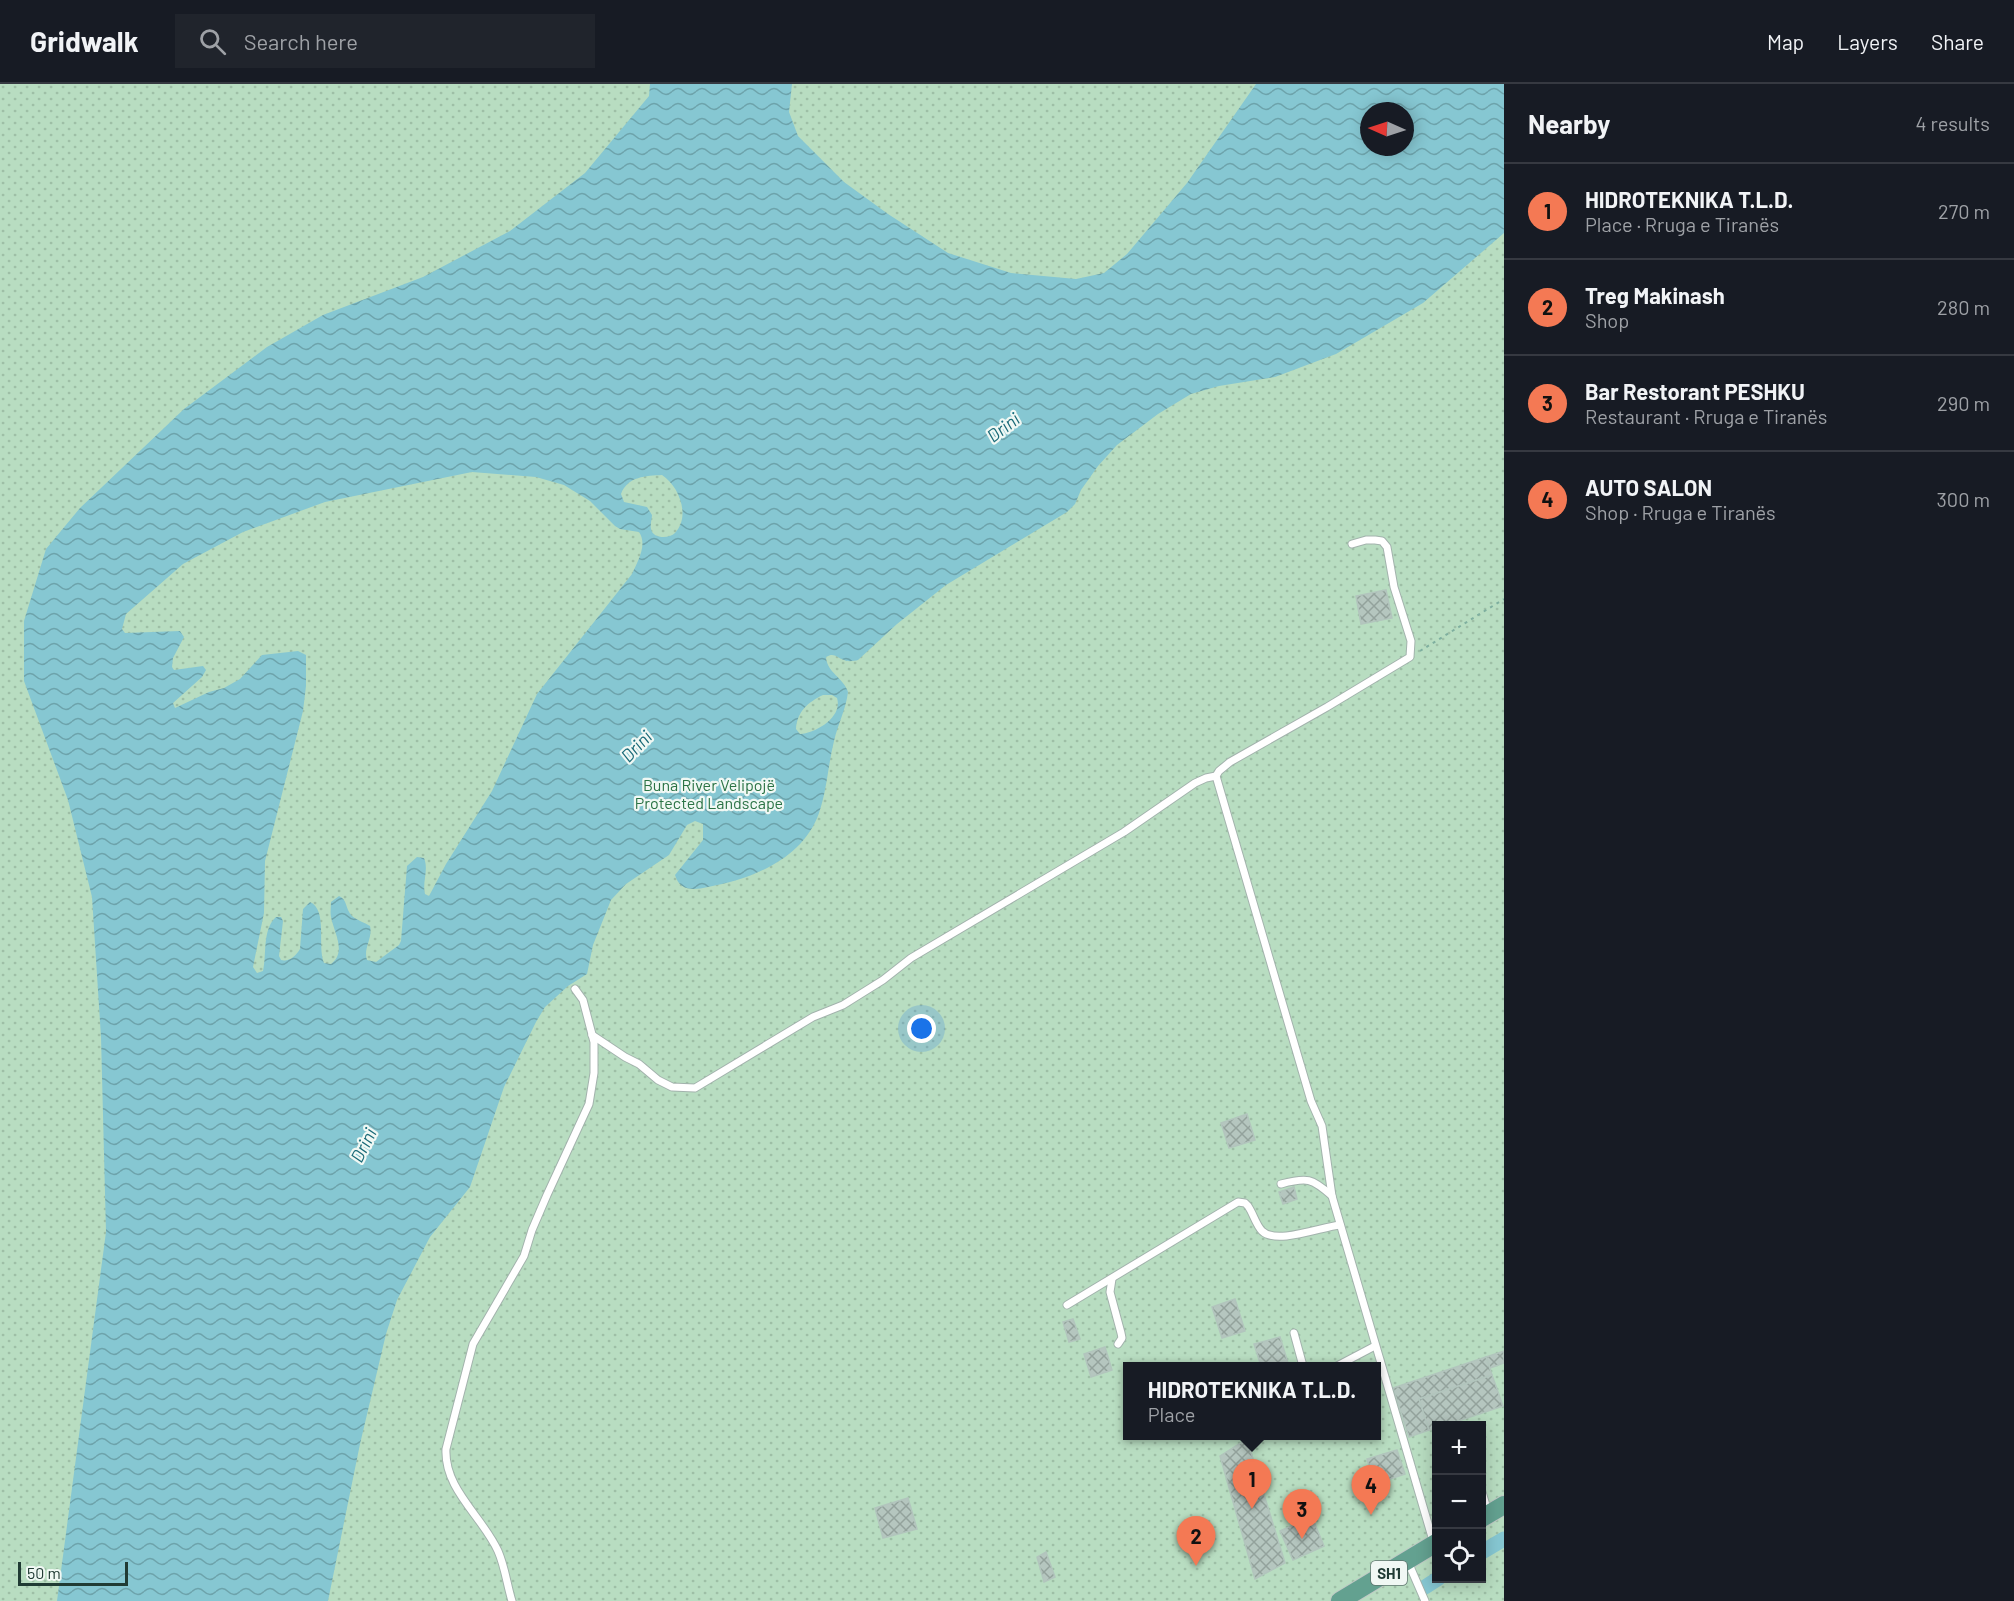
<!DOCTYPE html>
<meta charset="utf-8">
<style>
:root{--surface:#171b24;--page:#20242c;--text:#f1f3f6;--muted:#9ea1a6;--line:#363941;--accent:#f47954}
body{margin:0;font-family:Barlow,sans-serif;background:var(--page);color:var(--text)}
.controls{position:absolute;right:18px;bottom:18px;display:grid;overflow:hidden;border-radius:0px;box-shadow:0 3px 15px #0003}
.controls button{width:54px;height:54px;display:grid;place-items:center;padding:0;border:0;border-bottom:2px solid var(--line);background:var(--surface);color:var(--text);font:30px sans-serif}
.compass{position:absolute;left:1360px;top:18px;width:54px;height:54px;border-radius:50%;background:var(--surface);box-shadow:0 3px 15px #0003;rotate:273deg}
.scale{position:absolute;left:18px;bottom:15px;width:110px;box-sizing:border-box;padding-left:6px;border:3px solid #203b34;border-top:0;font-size:16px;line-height:21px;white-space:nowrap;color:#203b34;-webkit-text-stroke:4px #f0f8f4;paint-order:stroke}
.you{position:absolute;left:922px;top:945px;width:21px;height:21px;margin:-15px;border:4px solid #fff;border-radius:50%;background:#1a73e8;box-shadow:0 0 0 9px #1a73e833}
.badge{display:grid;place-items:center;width:39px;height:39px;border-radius:50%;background:var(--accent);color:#111;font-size:20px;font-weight:700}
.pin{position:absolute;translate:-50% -50px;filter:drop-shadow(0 2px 3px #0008)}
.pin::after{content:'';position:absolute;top:32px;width:21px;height:18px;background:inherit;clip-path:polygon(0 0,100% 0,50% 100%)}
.popup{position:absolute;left:1123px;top:1278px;width:258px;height:78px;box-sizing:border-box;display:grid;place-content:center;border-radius:0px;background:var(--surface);filter:drop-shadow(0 2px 4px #0005);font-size:20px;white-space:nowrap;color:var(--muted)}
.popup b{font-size:22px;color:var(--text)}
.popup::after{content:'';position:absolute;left:50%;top:100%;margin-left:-12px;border:12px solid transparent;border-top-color:var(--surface)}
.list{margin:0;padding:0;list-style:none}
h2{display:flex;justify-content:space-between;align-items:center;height:78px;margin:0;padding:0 24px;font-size:26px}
h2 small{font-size:20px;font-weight:400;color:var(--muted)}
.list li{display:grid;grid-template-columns:39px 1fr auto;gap:18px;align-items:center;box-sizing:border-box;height:96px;padding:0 24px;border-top:2px solid var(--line)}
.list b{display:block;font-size:22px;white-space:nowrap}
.list p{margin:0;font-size:20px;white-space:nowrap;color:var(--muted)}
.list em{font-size:20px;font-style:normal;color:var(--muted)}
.icon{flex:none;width:33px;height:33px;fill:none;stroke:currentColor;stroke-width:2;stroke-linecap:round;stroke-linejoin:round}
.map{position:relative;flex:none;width:1504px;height:1517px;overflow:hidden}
header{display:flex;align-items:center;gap:36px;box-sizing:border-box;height:84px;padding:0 30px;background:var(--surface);border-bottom:2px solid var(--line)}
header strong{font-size:28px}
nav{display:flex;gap:33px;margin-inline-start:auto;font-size:21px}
.search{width:420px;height:54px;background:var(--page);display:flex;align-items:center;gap:15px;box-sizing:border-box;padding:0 21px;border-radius:0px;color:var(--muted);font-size:22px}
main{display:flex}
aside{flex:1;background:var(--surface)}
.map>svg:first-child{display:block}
.park{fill:url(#park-dots);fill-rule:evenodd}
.water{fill:url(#water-waves);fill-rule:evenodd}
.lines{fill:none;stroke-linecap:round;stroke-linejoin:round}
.canal{stroke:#86c7d2;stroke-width:15}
.building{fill:url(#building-cross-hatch);stroke:#b2c5bd;stroke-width:1.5}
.lane-casing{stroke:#a3b3ad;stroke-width:9}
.primary-casing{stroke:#c1c8c6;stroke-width:20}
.path{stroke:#7faf9f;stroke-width:2;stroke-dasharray:3 4.5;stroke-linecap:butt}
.lane{stroke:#fff;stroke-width:7}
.primary{stroke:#63a190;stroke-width:18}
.labels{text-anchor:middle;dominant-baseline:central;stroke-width:4.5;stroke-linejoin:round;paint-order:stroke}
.shield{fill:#f0f8f4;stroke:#5e746e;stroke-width:1.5}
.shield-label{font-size:15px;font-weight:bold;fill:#203b34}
.park-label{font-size:16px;fill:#2a7345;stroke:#f0f8f4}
.water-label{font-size:18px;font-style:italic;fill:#1a6a78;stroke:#f0f8f4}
</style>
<header>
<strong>Gridwalk</strong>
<div class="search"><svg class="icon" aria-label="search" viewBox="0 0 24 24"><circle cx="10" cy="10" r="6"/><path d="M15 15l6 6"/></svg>Search here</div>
<nav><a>Map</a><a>Layers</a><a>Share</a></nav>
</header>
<main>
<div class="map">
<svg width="1504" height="1517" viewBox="0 0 1504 1517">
<defs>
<pattern id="park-dots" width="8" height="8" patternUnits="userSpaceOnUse" patternTransform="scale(1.5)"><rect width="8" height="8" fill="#b8ddc1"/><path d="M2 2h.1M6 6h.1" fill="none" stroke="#9ebfa6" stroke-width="1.8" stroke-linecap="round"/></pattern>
<pattern id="water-waves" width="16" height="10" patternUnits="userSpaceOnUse" patternTransform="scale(1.5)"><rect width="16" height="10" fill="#86c7d2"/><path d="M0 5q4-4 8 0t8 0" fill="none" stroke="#6da3ab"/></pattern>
<pattern id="building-cross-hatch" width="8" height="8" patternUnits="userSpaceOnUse" patternTransform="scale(1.5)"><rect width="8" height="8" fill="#b5c6bf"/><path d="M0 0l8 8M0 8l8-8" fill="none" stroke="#93a29c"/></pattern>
</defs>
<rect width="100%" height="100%" fill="#e0ebe6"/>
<!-- park -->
<path class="park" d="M0 0H1504V1517H0ZM1369 27H1405V63H1369ZM1128 1282H1376V1352H1128ZM1436 1342H1482V1494H1436Z"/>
<!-- water -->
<path class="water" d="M650 0H792L789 28 798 52 844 98 888 130 948 169 1011 189 1076 195 1104 189 1127 170 1187 99 1256 0H1504V149L1423 219 1336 270 1275 293 1219 302 1191 310 1158 330 1117 361 1098 382 1081 406 1075 420 1067 428 946 501 897 540 858 576C854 577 848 578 844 576 836 573 834 568 826 573 827 589 844 594 848 608 846 625 838 640 834 657 828 681 827 706 819 729 803 775 752 795 708 803 694 806 680 808 675 791L703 756V740L695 737 687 741 669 771 626 800 611 816 593 861 587 890 568 902 545 923 536 938 504 1003 470 1103 430 1153 397 1216 386 1250 360 1360 328 1517H57L106 1148 101 953 92 813 68 716 24 597V537L46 465 80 424 184 325 267 263 323 231 423 193 510 147 585 89 649 12ZM1369 27H1405V63H1369ZM472 388 536 393 564 401 590 417 615 442 620 445 639 448C648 461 637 478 632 490L537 610 492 707 446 780 429 812 425 810C422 798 429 786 424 774L417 773 407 782 401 857 399 861 376 878 367 876C363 864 373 854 370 842 364 838 358 837 352 832 345 825 348 816 339 812L331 818C331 823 330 828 331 833 334 849 347 868 331 880L324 879C317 862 328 826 310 818L303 825 300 865C296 872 289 878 281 876L279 872 283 837 281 833H276C262 846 267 870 263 887L257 889 253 883 264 829 265 777 303 627 306 602V571L298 567 262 571 240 595 224 604 209 608 175 624 173 619 202 593 206 586 203 582 174 586 172 583 173 574 184 553 180 547 125 549 122 545 126 530 183 480 243 448 325 418ZM662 391C679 402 691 432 675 449 669 455 653 455 651 445 650 441 652 434 652 431L647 423 624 418 621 410C628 392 646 392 662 391ZM823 611H832L837 614C843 633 816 649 800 650L796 645C797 628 808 618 823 611Z"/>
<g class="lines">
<!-- canal -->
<g class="canal">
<path d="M1482 1468 1504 1455"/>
<path d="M1425 1503 1439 1494"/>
</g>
</g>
<!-- building -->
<g class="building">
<path d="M1386 506 1392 534 1361 540 1356 512Z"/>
<path d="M1247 1030 1255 1056 1229 1064 1221 1039Z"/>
<path d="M1294 1103 1297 1115 1283 1120 1279 1108Z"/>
<path d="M1235 1215 1245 1247 1222 1254 1212 1223Z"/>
<path d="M1073 1235 1080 1255 1069 1258 1063 1238Z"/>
<path d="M1280 1253 1288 1279 1275 1282H1261L1254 1260Z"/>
<path d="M1105 1263 1112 1286 1091 1293 1084 1270Z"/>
<path d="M1504 1267V1279L1490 1284 1486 1273Z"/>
<path d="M1486 1273 1492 1291 1419 1315 1429 1346 1409 1353 1393 1304Z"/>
<path d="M1492 1291 1503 1322 1443 1342H1436V1344L1429 1346 1419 1315Z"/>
<path d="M1247 1355 1285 1479 1255 1495 1220 1372Z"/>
<path d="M1397 1366 1405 1390 1375 1400 1367 1375Z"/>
<path d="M1371 1389 1374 1401 1357 1407 1353 1394Z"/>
<path d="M908 1414 917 1445 883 1454 875 1424Z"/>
<path d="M1312 1433 1324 1462 1293 1476 1280 1447Z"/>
<path d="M1046 1468 1055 1493 1044 1498 1037 1473Z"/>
</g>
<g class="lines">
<!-- lane casing -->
<g class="lane-casing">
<g id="lane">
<path d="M1352 460 1366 456H1375L1382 457 1387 463 1394 503 1411 557 1410 573 1327 623 1230 678 1219 687 1216 692 1311 1017 1322 1042 1332 1112 1434 1460"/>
<path d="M592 951 625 973 639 980 658 996 672 1003 695 1004 813 933 843 921 883 896 911 874 1124 748 1195 699 1206 694 1216 692"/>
<path d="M1281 1100C1307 1093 1312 1094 1332 1112"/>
<path d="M1112 1195 1110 1208 1121 1249 1122 1254 1118 1260"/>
<path d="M1067 1221 1238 1118 1245 1119 1248 1122C1253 1129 1256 1141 1262 1147 1276 1161 1321 1143 1340 1141"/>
<path d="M1294 1249 1303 1282"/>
<path d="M1337 1282 1375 1262"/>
<path d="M1482 1408 1488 1428"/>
<path d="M1408 1478 1425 1517"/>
<path d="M512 1517C507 1501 505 1483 498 1467 482 1432 444 1405 446 1365L473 1260 524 1172 532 1146 547 1111 589 1020 594 989V958L583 916 575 905"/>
</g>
</g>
<!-- primary casing -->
<g class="primary-casing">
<g id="primary">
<path d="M1482 1434 1504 1421"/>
<path d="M1340 1517 1436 1459"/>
</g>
</g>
<!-- path -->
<path class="path" d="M1420 567 1504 515"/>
<!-- lane -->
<use href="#lane" class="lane"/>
<!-- primary -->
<use href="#primary" class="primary"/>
</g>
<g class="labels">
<!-- shield labels -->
<rect class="shield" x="1371" y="1477" width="36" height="24" rx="4.5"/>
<g class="shield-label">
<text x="1389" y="1489">SH1</text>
</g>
<!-- park labels -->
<g class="park-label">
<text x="709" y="700">Buna River Velipojë<tspan x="709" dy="18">Protected Landscape</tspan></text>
</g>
<!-- water labels -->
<g class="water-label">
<text transform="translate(1003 343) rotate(-37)">Drini</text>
<text transform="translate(636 662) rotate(-46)">Drini</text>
<text transform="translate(363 1061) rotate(-63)">Drini</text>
</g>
</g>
</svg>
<div class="controls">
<button>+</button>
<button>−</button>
<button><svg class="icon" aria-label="locate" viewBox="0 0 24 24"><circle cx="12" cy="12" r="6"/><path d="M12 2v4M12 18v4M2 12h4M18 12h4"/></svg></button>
</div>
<svg class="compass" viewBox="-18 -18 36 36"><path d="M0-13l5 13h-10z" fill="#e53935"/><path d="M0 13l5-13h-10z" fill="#9ea1a6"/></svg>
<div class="scale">50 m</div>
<div class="you"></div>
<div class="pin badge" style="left:1252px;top:1425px">1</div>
<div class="popup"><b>HIDROTEKNIKA T.L.D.</b>Place</div>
<div class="pin badge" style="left:1196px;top:1482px">2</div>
<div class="pin badge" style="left:1302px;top:1455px">3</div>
<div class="pin badge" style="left:1371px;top:1431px">4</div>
</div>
<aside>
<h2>Nearby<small>4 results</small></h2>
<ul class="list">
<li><span class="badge">1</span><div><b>HIDROTEKNIKA T.L.D.</b><p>Place · Rruga e Tiranës</p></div><em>270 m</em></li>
<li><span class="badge">2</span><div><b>Treg Makinash</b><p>Shop</p></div><em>280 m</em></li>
<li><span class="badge">3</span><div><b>Bar Restorant PESHKU</b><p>Restaurant · Rruga e Tiranës</p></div><em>290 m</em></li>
<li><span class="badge">4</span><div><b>AUTO SALON</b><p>Shop · Rruga e Tiranës</p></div><em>300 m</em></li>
</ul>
</aside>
</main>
